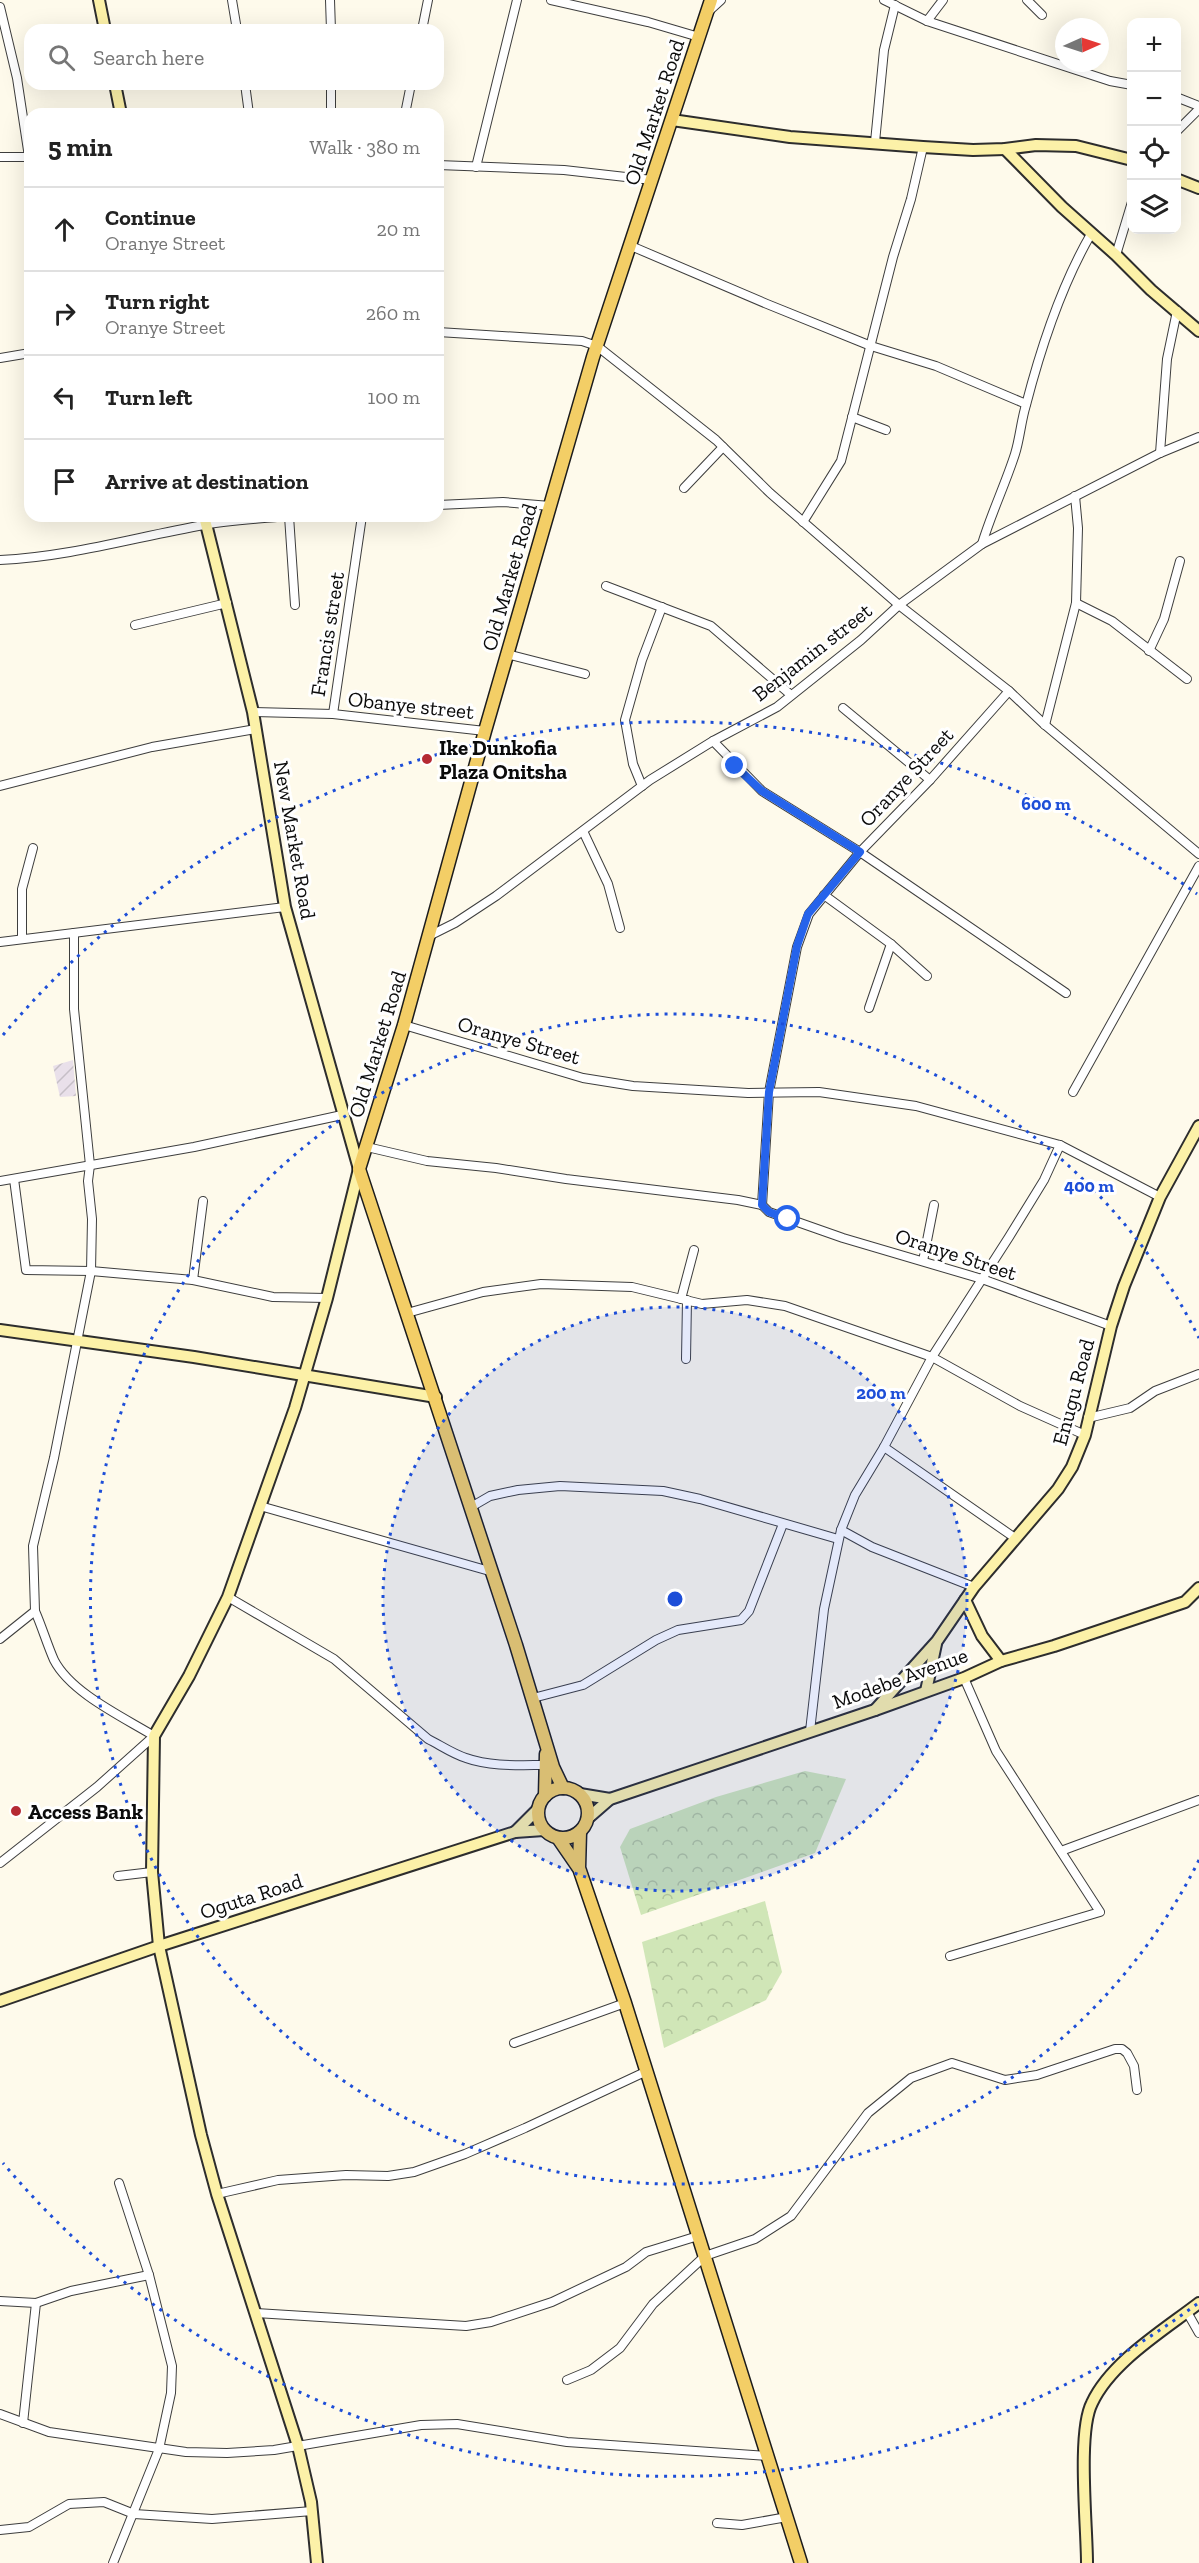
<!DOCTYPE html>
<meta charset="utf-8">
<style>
:root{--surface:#fff;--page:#f6f6f6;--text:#222;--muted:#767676;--line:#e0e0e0}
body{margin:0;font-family:"Zilla Slab",serif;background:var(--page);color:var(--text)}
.controls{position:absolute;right:18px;top:18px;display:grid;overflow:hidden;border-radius:12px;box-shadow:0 6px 24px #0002}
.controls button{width:54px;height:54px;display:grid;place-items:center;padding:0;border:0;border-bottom:2px solid var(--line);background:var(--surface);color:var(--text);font:30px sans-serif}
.compass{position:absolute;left:1055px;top:18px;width:54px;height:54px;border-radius:50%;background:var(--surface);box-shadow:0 6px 24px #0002;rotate:87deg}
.stop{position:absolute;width:18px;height:18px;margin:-14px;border:4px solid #2563eb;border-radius:50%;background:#fff}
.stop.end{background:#2563eb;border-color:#fff;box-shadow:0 2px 6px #0008}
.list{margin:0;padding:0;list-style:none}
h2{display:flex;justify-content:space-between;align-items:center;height:78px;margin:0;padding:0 24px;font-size:26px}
h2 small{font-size:20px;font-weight:400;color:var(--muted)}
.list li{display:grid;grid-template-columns:39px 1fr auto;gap:18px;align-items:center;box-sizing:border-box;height:84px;padding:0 24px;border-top:2px solid var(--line)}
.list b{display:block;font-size:22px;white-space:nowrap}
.list p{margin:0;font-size:20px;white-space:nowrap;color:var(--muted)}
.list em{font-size:20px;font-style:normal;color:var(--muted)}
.icon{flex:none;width:33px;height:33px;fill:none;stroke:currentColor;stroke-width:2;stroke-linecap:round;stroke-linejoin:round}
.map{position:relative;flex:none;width:1199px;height:2563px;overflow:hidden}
.search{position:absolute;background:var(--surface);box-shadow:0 6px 24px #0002;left:24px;top:24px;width:420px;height:66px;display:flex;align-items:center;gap:15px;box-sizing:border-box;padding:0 21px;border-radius:18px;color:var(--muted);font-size:22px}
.panel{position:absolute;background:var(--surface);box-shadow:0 6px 24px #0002;left:24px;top:108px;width:420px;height:414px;border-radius:18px}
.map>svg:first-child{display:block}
.industrial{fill:url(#industrial-furrows)}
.park{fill:url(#park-crowns)}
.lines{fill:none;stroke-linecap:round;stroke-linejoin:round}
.street-casing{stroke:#3e3e3e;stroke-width:10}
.secondary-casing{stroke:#2d2d2d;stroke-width:14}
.primary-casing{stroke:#1c1c1c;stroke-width:15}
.street{stroke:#fff;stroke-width:8}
.secondary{stroke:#fcf1a8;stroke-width:10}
.primary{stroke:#f3ce66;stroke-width:12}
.route{stroke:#2563eb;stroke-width:8}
.ring{fill:none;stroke:#1d4ed8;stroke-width:3;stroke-dasharray:3 6}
.poi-dot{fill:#b52a33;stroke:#fff;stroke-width:2}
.labels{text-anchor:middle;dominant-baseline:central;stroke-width:6;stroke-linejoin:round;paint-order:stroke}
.street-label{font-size:21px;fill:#0b0b0b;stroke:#fff}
.poi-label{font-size:21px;font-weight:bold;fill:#0b0b0b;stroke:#fff;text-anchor:start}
.centre{fill:#1d4ed8;stroke:#fff;stroke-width:3}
.ring-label{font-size:18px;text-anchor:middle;font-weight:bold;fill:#1d4ed8;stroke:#fff;stroke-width:6;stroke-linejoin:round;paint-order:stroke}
</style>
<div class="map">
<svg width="1199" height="2563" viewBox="0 0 1199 2563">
<defs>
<pattern id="industrial-furrows" width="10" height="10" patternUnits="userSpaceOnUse" patternTransform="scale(1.5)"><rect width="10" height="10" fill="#e9e0ea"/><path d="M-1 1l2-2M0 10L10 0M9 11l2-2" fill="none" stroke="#c6bfc7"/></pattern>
<pattern id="park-crowns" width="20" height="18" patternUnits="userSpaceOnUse" patternTransform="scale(1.5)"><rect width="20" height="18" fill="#d0e6b7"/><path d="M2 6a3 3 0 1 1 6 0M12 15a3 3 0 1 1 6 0" fill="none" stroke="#b1c49c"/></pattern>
</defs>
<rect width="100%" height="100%" fill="#fefaeb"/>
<!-- industrial -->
<path class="industrial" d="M73 1060 76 1096 60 1097 53 1066Z"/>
<!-- park -->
<g class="park">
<path d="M805 1771 846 1779 815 1853 641 1915 620 1847 630 1829 716 1797Z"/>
<path d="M765 1901 782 1972 766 2000 664 2048 642 1942Z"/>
</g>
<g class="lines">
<!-- street casing -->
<g class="street-casing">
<g id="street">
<path d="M232 0 237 30"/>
<path d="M330 0 331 30"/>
<path d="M551 0 648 22 699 37"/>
<path d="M884 0 927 21 1110 81 1132 85"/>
<path d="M1027 0 1042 15"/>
<path d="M0 7 17 78 29 157"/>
<path d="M709 11 721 0"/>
<path d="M927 21 943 0"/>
<path d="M422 30 428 0"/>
<path d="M245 84 249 114"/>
<path d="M331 84V114"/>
<path d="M1176 97 1199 106"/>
<path d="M405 114 411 84"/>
<path d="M1176 132 1199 109"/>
<path d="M875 142 884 50 895 5"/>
<path d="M0 157H30"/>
<path d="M438 165 564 170 652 180"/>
<path d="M476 167 517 0"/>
<path d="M631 246 767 304 871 346 936 366 1026 404"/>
<path d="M1116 255 1132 202"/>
<path d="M438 332 582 341 597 346 716 440 770 493 899 605 1009 691 1045 725 1199 854"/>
<path d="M0 358 30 353"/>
<path d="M852 417 886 430"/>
<path d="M1160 453 1167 359 1177 311"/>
<path d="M684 488 723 447"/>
<path d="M438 505 503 502 550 506"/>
<path d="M289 516 295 605"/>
<path d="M803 522 841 461 893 257 911 199 923 147"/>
<path d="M982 544C991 514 1005 485 1015 454 1020 438 1021 421 1026 405 1041 347 1061 286 1091 234"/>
<path d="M0 560C69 557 136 537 204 525 230 520 259 519 286 516"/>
<path d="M606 586 711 626 791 695"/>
<path d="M1076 603 1112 621 1187 679"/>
<path d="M135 625 227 603"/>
<path d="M1149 651 1164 619 1180 561"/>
<path d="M507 654 585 674"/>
<path d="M1009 691 930 780 860 852 809 914 797 947 769 1092 762 1205 769 1212 843 1238 982 1279 1111 1326"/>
<path d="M843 708 930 780"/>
<path d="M253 712 333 714 362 516"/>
<path d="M333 714 485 731"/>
<path d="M1045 725 1076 603 1078 528 1075 496"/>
<path d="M713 741 762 791 860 852 1066 993"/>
<path d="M0 786 152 747 256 729"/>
<path d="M642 786 633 764 625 720 642 660 662 607"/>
<path d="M583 831 608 884 620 928"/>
<path d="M824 895 891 944 927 976"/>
<path d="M429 936 455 923 496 896 650 780 713 741 777 707 861 640 899 605 982 544 1160 453 1199 437"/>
<path d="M22 939V889L33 848"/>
<path d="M0 942 285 907"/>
<path d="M869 1008 891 944"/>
<path d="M404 1025 583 1078 633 1086 748 1093 819 1092 916 1106 1060 1145 1160 1197"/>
<path d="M1073 1092 1199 866"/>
<path d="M367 1147 427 1161 496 1168 566 1179 738 1200 762 1205"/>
<path d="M14 1179 26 1270 91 1271 193 1280 273 1297 327 1298"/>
<path d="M0 1181 194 1147 342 1115"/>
<path d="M923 1261 934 1205"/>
<path d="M193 1280 203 1201"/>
<path d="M681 1299 694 1250"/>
<path d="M407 1313 483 1292 541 1284 632 1287 702 1304 747 1300 785 1306 932 1357 1020 1406 1085 1435"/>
<path d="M686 1359 687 1300"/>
<path d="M1088 1418 1130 1408 1155 1391 1199 1374"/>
<path d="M884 1447 1015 1538"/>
<path d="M260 1506 493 1572"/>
<path d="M471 1507 490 1496 518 1490 560 1486 663 1491 700 1499 838 1539"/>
<path d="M841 1530 872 1547 974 1587"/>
<path d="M228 1597 334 1659 428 1739C440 1745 453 1754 466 1758 491 1767 520 1765 546 1765"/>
<path d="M0 1639 35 1611 33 1546 54 1458 91 1271 92 1219 88 1181 90 1165 74 1009V933"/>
<path d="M533 1698 583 1685 656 1640 678 1630 741 1620 749 1611 783 1524"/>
<path d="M810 1731 824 1609 841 1530 855 1495 884 1447 932 1357 1009 1237 1044 1180 1060 1145"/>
<path d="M1061 1851 1199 1800"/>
<path d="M0 1863 97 1787 154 1736C123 1717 71 1693 54 1660 47 1644 42 1627 35 1611"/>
<path d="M118 1876 152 1872"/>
<path d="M950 1956 1100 1912 996 1751 964 1678"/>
<path d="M514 2043 625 2003"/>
<path d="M217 2194 278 2180 346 2175 388 2176 414 2172 465 2154 525 2128 647 2071"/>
<path d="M0 2301 36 2303 71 2291 149 2275"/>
<path d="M1187 2312 1199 2333"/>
<path d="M256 2313 466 2326 491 2322 552 2302 626 2267 646 2252 698 2236"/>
<path d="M567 2380 591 2370 620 2348 653 2304 705 2256 755 2239 791 2216 868 2113 911 2078 952 2063 1005 2080 1037 2075 1115 2049H1122L1127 2053 1134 2066 1137 2090"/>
<path d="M0 2414 49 2432 186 2452 227 2453 274 2450 421 2425 457 2424 567 2442 767 2456"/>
<path d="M23 2423 36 2303"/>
<path d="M717 2523 742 2525 787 2517"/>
<path d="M0 2530 29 2527 69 2504 104 2502 134 2514 212 2519 312 2511"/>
<path d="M113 2563 159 2449 171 2393 172 2366 149 2275 119 2183"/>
</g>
</g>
<!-- secondary casing -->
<g class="secondary-casing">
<g id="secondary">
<path d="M99 0 105 30"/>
<path d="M115 84 121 114"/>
<path d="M672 120 790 137 923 147 973 150 1005 149 1036 145 1076 146 1132 160"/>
<path d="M1005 149 1062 207 1116 255 1151 290 1199 331"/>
<path d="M1176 179 1199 188"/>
<path d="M204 516 253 712 285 907 359 1169 327 1298 295 1408 228 1597 189 1676 154 1736 152 1872 159 1946 201 2135 217 2194 298 2446 311 2502 317 2563"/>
<path d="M0 1330 194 1357 436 1397"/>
<path d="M965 1600 982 1636 1001 1661"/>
<path d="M926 1691 936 1644"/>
<path d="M875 1710 937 1641 974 1587 1058 1489 1072 1467 1085 1435 1111 1326 1124 1286 1160 1197 1199 1126"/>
<path d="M580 1794 610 1799"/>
<path d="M587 1819 610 1799 875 1710 964 1678 1001 1661 1054 1646 1185 1602 1199 1588"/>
<path d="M515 1832 538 1809"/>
<path d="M0 2001 159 1946 515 1832 544 1830"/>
<path d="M1087 2563C1087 2526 1077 2432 1092 2403 1111 2362 1164 2330 1199 2303"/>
</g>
</g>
<!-- primary casing -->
<g class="primary-casing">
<g id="primary">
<path d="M563 1788 553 1767 516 1645 359 1169 404 1025 485 731 593 357 711 0"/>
<circle cx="563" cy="1813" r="25"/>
<path d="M545 1796 546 1754"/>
<path d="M580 1832 579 1868 625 2003 801 2563"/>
<path d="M558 1838 578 1867"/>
</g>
</g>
<!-- street -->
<use href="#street" class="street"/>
<!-- secondary -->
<use href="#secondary" class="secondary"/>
<!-- primary -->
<use href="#primary" class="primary"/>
</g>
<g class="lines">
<!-- route -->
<path class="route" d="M735 766 762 791 860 852 808 914 797 946 769 1092 762 1205 769 1212 788 1219"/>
</g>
<!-- distance rings -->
<circle cx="675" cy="1599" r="292" fill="#1d4ed8" fill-opacity=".12"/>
<g class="ring">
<circle cx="675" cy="1599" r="292"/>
<path d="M1199 1860A585 585 0 1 1 1199 1338"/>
<path d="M1197 2304A877 877 0 0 1 3 2163M3 1035A877 877 0 0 1 1197 894"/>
</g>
<!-- markers -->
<g class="poi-dot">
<circle cx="427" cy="759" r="6"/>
<circle cx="16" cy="1811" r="6"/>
</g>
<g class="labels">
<!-- street labels -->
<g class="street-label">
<text transform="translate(654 112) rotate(-72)">Old Market Road</text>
<text transform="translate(509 577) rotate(-74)">Old Market Road</text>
<text transform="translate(327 634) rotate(-81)">Francis street</text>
<text transform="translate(812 652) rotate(-38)">Benjamin street</text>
<text transform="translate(411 705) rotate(6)">Obanye street</text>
<text transform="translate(906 777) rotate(-47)">Oranye Street</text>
<text transform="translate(295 840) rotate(80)">New Market Road</text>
<text transform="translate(519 1040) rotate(16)">Oranye Street</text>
<text transform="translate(377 1044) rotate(-73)">Old Market Road</text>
<text transform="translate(956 1254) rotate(18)">Oranye Street</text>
<text transform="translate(1073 1392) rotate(-75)">Enugu Road</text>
<text transform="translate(900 1678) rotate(-20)">Modebe Avenue</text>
<text transform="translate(251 1896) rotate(-18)">Oguta Road</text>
</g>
<!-- poi labels -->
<g class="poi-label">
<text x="439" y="747">Ike Dunkofia<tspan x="439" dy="24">Plaza Onitsha</tspan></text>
<text x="28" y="1811">Access Bank</text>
</g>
</g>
<circle cx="675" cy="1599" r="9" class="centre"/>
<g class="ring-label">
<text x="1046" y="810">600 m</text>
<text x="1089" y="1192">400 m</text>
<text x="881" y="1399">200 m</text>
</g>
</svg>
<div class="controls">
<button>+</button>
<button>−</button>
<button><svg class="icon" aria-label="locate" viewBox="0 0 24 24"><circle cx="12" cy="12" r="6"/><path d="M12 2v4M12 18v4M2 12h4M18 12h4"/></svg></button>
<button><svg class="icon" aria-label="layers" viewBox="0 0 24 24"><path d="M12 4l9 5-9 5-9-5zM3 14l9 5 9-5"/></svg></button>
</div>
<svg class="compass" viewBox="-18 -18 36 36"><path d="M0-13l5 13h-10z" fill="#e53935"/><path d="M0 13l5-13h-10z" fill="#767676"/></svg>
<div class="stop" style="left:788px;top:1219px"></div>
<div class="stop end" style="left:735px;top:766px"></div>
<div class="search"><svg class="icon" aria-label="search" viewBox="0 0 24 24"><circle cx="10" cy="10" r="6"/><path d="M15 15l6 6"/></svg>Search here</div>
<section class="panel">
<h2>5 min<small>Walk · 380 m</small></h2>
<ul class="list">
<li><svg class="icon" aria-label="ahead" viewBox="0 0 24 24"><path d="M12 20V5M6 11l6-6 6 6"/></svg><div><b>Continue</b><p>Oranye Street</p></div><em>20 m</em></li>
<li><svg class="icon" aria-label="right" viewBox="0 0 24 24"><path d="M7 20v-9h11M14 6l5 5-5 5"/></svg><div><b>Turn right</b><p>Oranye Street</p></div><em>260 m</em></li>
<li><svg class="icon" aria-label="left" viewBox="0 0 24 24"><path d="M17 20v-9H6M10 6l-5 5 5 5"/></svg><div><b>Turn left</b></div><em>100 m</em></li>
<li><svg class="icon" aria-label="arrive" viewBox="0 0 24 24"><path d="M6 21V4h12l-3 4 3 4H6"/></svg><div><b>Arrive at destination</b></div></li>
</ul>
</section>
</div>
